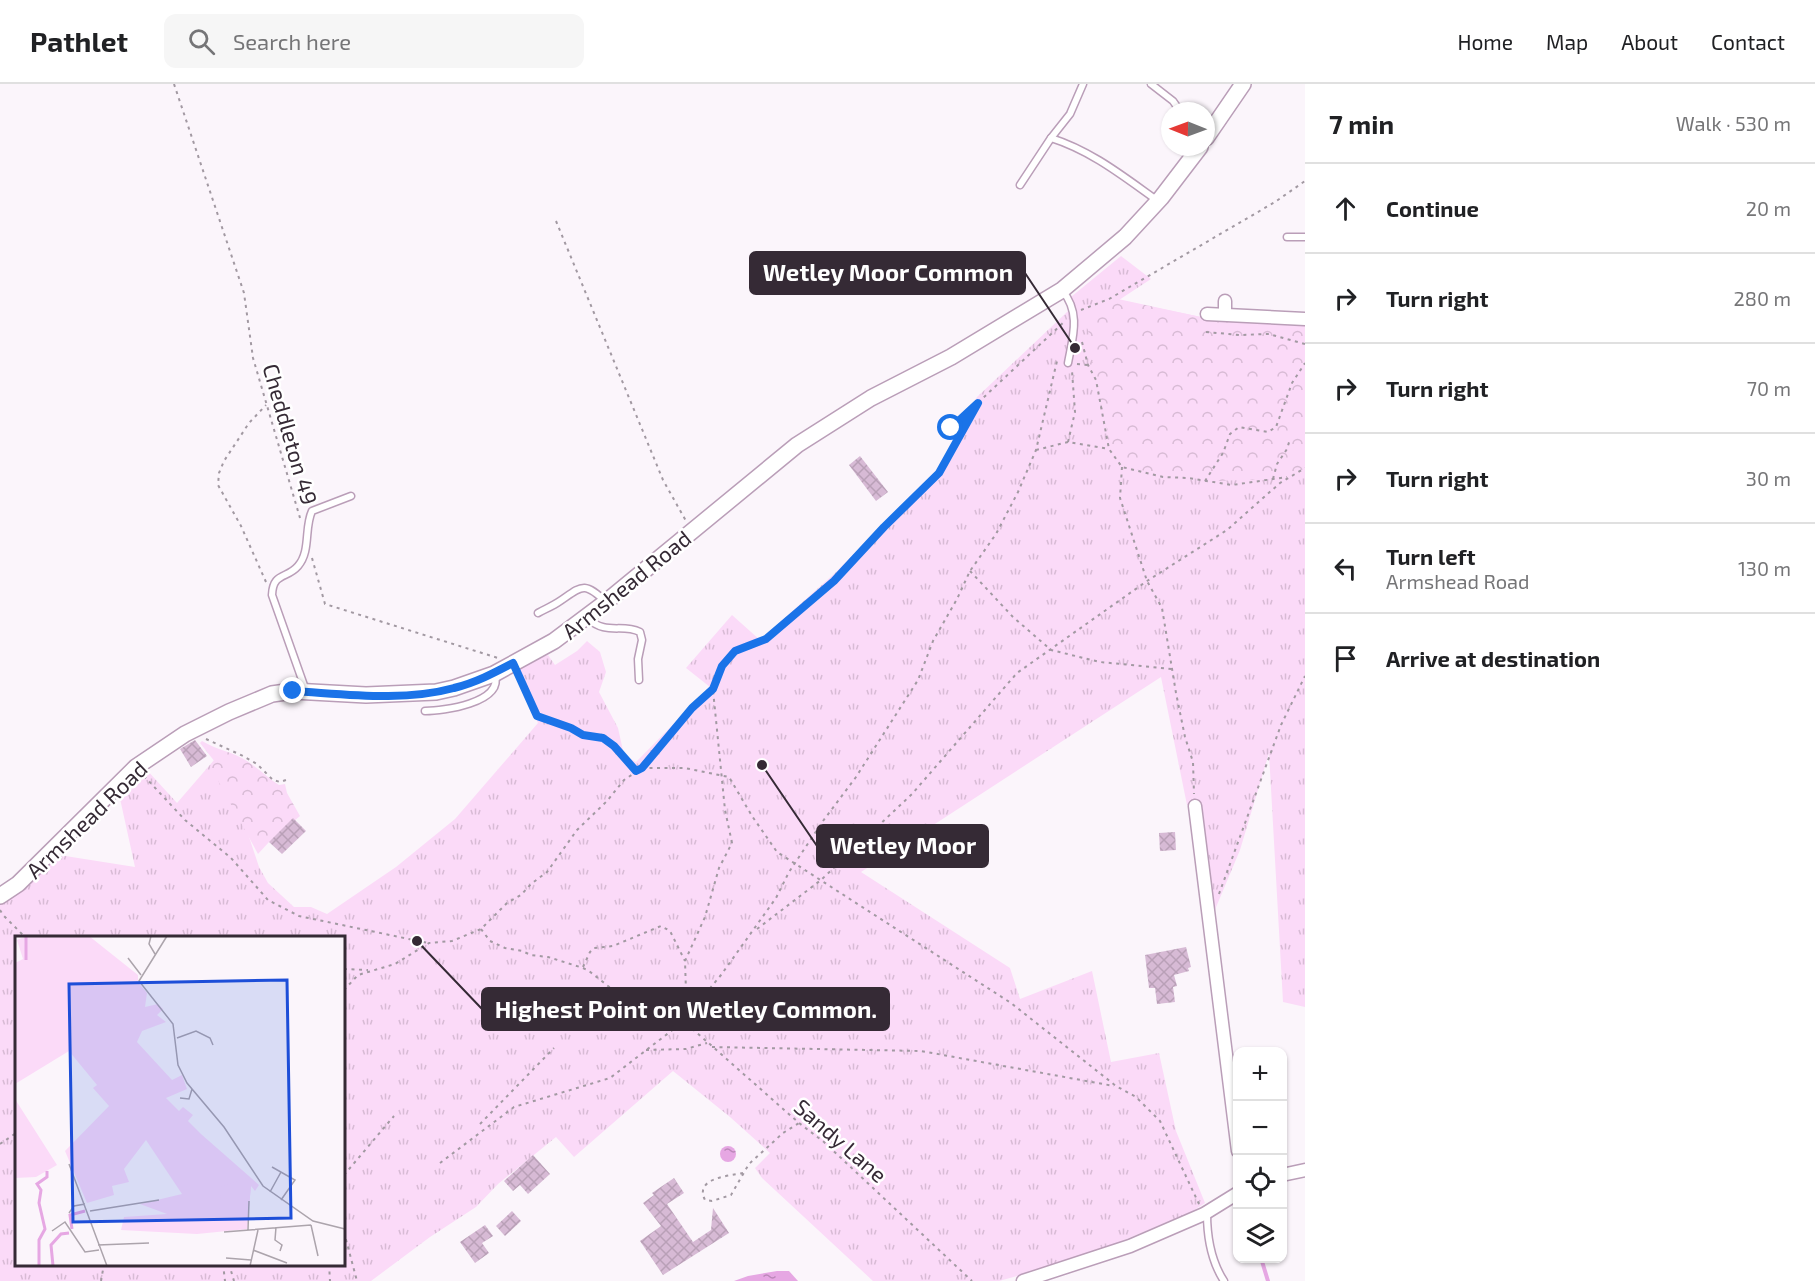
<!DOCTYPE html>
<meta charset="utf-8">
<style>
:root{--surface:#fff;--page:#f6f6f6;--text:#202124;--muted:#757577;--line:#e0e0e0}
body{margin:0;font-family:"Exo 2",sans-serif;background:var(--page);color:var(--text)}
.controls{position:absolute;right:18px;bottom:18px;display:grid;overflow:hidden;border-radius:12px;box-shadow:0 2px 4px #0004}
.controls button{width:54px;height:54px;display:grid;place-items:center;padding:0;border:0;border-bottom:2px solid var(--line);background:var(--surface);color:var(--text);font:30px sans-serif}
.compass{position:absolute;left:1161px;top:18px;width:54px;height:54px;border-radius:50%;background:var(--surface);box-shadow:0 2px 4px #0004;rotate:271deg}
.stop{position:absolute;width:18px;height:18px;margin:-14px;border:4px solid #1a73e8;border-radius:50%;background:#fff}
.stop.end{background:#1a73e8;border-color:#fff;box-shadow:0 2px 6px #0008}
.list{margin:0;padding:0;list-style:none}
h2{display:flex;justify-content:space-between;align-items:center;height:78px;margin:0;padding:0 24px;font-size:26px}
h2 small{font-size:20px;font-weight:400;color:var(--muted)}
.list li{display:grid;grid-template-columns:39px 1fr auto;gap:18px;align-items:center;box-sizing:border-box;height:90px;padding:0 24px;border-top:2px solid var(--line)}
.list b{display:block;font-size:22px;white-space:nowrap}
.list p{margin:0;font-size:20px;white-space:nowrap;color:var(--muted)}
.list em{font-size:20px;font-style:normal;color:var(--muted)}
.icon{flex:none;width:33px;height:33px;fill:none;stroke:currentColor;stroke-width:2;stroke-linecap:round;stroke-linejoin:round}
.map{position:relative;flex:none;width:1305px;height:1197px;overflow:hidden}
header{display:flex;align-items:center;gap:36px;box-sizing:border-box;height:84px;padding:0 30px;background:var(--surface);border-bottom:2px solid var(--line)}
header strong{font-size:28px}
nav{display:flex;gap:33px;margin-inline-start:auto;font-size:21px}
.search{width:420px;height:54px;background:var(--page);display:flex;align-items:center;gap:15px;box-sizing:border-box;padding:0 21px;border-radius:12px;color:var(--muted);font-size:22px}
main{display:flex}
aside{flex:1;background:var(--surface)}
.map>svg:first-child{display:block}
.grass{fill:url(#grass-tufts);fill-rule:evenodd}
.forest{fill:url(#forest-crowns)}
.water{fill:url(#water-ripples)}
.lines{fill:none;stroke-linecap:round;stroke-linejoin:round}
.stream{stroke:#e6a7e3;stroke-width:4}
.building{fill:url(#building-cross-hatch)}
.service-casing{stroke:#ba9eb8;stroke-width:9}
.minor-casing{stroke:#ba9eb8;stroke-width:15}
.tertiary-casing{stroke:#ba9eb8;stroke-width:18}
.path{stroke:#a299a2;stroke-width:2;stroke-dasharray:3 4.5;stroke-linecap:butt}
.service{stroke:#fff;stroke-width:6}
.minor{stroke:#fff;stroke-width:12}
.tertiary{stroke:#fff;stroke-width:15}
.route{stroke:#1a73e8;stroke-width:8}
.labels{text-anchor:middle;dominant-baseline:central;stroke-width:5;stroke-linejoin:round;paint-order:stroke}
.street-label{font-size:22px;fill:#352a35;stroke:#fff}
.inset-river{fill:none;stroke:#e6a7e3;stroke-width:3}
.inset-road{fill:none;stroke:#aca4ac;stroke-width:1.5}
.view{fill:#1d4ed8;fill-opacity:0.15;stroke:#1d4ed8;stroke-width:3}
.inset-edge{fill:none;stroke:#352a35;stroke-width:3}
.leader{fill:none;stroke:#352a35;stroke-width:2}
.callout-dot{fill:#352a35;stroke:#fff;stroke-width:2}
.callout{fill:#352a35;stroke:#352a35;stroke-width:2}
.callout-label{font-size:24px;text-anchor:middle;font-weight:bold;fill:#fff}
</style>
<header>
<strong>Pathlet</strong>
<div class="search"><svg class="icon" aria-label="search" viewBox="0 0 24 24"><circle cx="10" cy="10" r="6"/><path d="M15 15l6 6"/></svg>Search here</div>
<nav><a>Home</a><a>Map</a><a>About</a><a>Contact</a></nav>
</header>
<main>
<div class="map">
<svg width="1305" height="1197" viewBox="0 0 1305 1197">
<defs>
<pattern id="grass-tufts" width="24" height="20" patternUnits="userSpaceOnUse" patternTransform="scale(1.5)"><rect width="24" height="20" fill="#fbdaf8"/><path d="M3 7l-1-3M5 7V3M7 7l1-3M15 17l-1-3M17 17v-4M19 17l1-3" fill="none" stroke="#d8bbd5"/></pattern>
<pattern id="forest-crowns" width="20" height="18" patternUnits="userSpaceOnUse" patternTransform="scale(1.5)"><rect width="20" height="18" fill="#fbdaf8"/><path d="M2 6a3 3 0 1 1 6 0M12 15a3 3 0 1 1 6 0" fill="none" stroke="#d8bbd5"/></pattern>
<pattern id="water-ripples" width="26" height="14" patternUnits="userSpaceOnUse" patternTransform="scale(1.5)"><rect width="26" height="14" fill="#e6a7e3"/><path d="M2 4q2-2 4 0t4 0M15 11q2-2 4 0t4 0" fill="none" stroke="#bb88b9"/></pattern>
<pattern id="building-cross-hatch" width="8" height="8" patternUnits="userSpaceOnUse" patternTransform="scale(1.5)"><rect width="8" height="8" fill="#d7bad5"/><path d="M0 0l8 8M0 8l8-8" fill="none" stroke="#b9a0b7"/></pattern>
</defs>
<rect width="100%" height="100%" fill="#fbf5fb"/>
<!-- grass -->
<path class="grass" d="M1121 172 1151 195 1119 216 1201 233 1203 236 1305 242V923L1283 918 1269 669 1240 766 1214 828 1202 719 1187 721 1161 593 861 788 1010 884 1020 915 1092 887 1111 978 1159 969 1176 1047 1205 1119 1193 1127 1115 1160 1056 1181 999 1197H873L762 1094 755 1084 770 1069 730 1033 673 987 574 1073 556 1053 498 1100 476 1123 430 1153 371 1197H0V817L14 810 59 771 135 783 119 710 146 685 177 719 221 668 259 783 268 799 294 823H311L327 830 396 783 455 735 538 639 512 584 548 571 555 581 577 567 587 557 600 568 606 588 599 608 618 644 624 671 636 678 710 603 686 584 732 531 760 556 835 489 940 383 977 313 1067 228 1071 224 1066 217ZM16 854H344V1180H16Z"/>
<!-- forest -->
<g class="forest">
<path d="M1118 215 1201 233 1203 236 1305 242V385L1271 395 1215 397 1127 384 1120 380 1113 371 1092 278 1098 277 1083 231Z"/>
<path d="M202 657C217 666 233 668 247 677 258 684 268 694 279 701L285 700 287 709 300 732 269 758 258 770 210 682 215 678 200 659Z"/>
</g>
<!-- water -->
<g class="water">
<circle cx="728" cy="1070" r="8"/>
<path d="M777 1187H789L798 1197H734L748 1192Z"/>
</g>
<g class="lines">
<!-- stream -->
<path class="stream" d="M1261 1174 1268 1197"/>
</g>
<!-- building -->
<g class="building">
<path d="M860 372 888 408 876 417 849 381Z"/>
<path d="M195 656 207 672 191 683 180 665Z"/>
<path d="M293 734 306 747 282 770 269 758Z"/>
<path d="M1175 748 1176 766 1160 767 1159 749Z"/>
<path d="M1186 863 1191 883 1188 884 1189 887 1174 891 1177 902 1173 903 1175 918 1157 920 1155 904H1149L1145 871Z"/>
<path d="M533 1071 550 1090 528 1110 520 1101 513 1107 504 1097Z"/>
<path d="M674 1094 684 1109 667 1120 693 1158 711 1146 713 1124 729 1149 663 1191 640 1157 661 1142 643 1119 654 1111 652 1109Z"/>
<path d="M512 1127 521 1137 505 1152 496 1142Z"/>
<path d="M485 1141 493 1152 482 1159 489 1169 475 1179 460 1158Z"/>
</g>
<g class="lines">
<!-- service casing -->
<g class="service-casing">
<g id="service">
<path d="M1151 0 1173 17 1180 27"/>
<path d="M1051 54C1092 67 1124 93 1158 117"/>
<path d="M1020 101 1051 54 1070 30 1083 0"/>
<path d="M1287 153H1305"/>
<path d="M1062 206C1081 229 1073 252 1068 279"/>
<path d="M538 529C545 525 553 522 560 517 582 502 584 497 606 518"/>
<path d="M587 534C607 552 621 539 640 548L642 556 638 575 639 596"/>
<path d="M306 607 272 511C273 488 287 495 298 482 311 467 304 444 312 427L351 412"/>
<path d="M425 627C443 627 503 619 495 591"/>
<path d="M1207 1129C1207 1153 1211 1177 1224 1197"/>
</g>
</g>
<!-- minor casing -->
<g class="minor-casing">
<g id="minor">
<path d="M1207 230 1305 235"/>
<path d="M1225 230V217"/>
<path d="M1195 722 1238 1067"/>
<path d="M1282 1091 1305 1086"/>
<path d="M1023 1197 1130 1162 1204 1130 1238 1109"/>
</g>
</g>
<!-- tertiary casing -->
<g class="tertiary-casing">
<g id="tertiary">
<path d="M1206 54 1243 0"/>
<path d="M0 812 18 800 136 683 185 650 229 628 272 610 293 607 366 611 436 608 454 604 494 590 554 557 606 518 797 361 871 314 951 273 1062 206 1125 153 1161 114 1200 63"/>
</g>
</g>
<!-- path -->
<g class="path">
<path d="M174 0 244 209 253 274 300 434"/>
<path d="M556 137 663 396 686 437"/>
<path d="M1081 226 1109 215 1275 118 1305 97"/>
<path d="M1206 248 1240 251 1269 250 1305 260"/>
<path d="M1082 258 1088 281 1096 296 1109 365 1122 383 1163 393 1188 394 1232 401 1287 393"/>
<path d="M1077 280 1088 281"/>
<path d="M951 344 1065 237"/>
<path d="M1068 358 1075 328 1072 287"/>
<path d="M1036 366 1068 358 1109 365"/>
<path d="M1122 383 1120 414 1147 497 1162 524 1176 609 1185 653 1193 678 1194 710"/>
<path d="M1273 395 1277 380 1287 365 1290 355"/>
<path d="M1205 397 1223 369 1230 350 1239 343 1268 348 1276 343 1292 299 1305 279"/>
<path d="M312 474 325 520 498 574"/>
<path d="M970 487 1013 533 1051 566 1100 578 1172 585"/>
<path d="M266 498 241 442 218 401 219 389 224 377 249 339 266 321"/>
<path d="M519 591 537 631 549 634 583 651 603 654 614 662 636 687"/>
<path d="M206 655 241 671 257 680 273 696 280 698 286 696"/>
<path d="M642 684H685L729 693 752 732 777 768 1011 919 1116 1002 1136 1013 1160 1037 1199 1120"/>
<path d="M144 692 185 736 231 774 268 816 299 832 428 859"/>
<path d="M1219 810 1281 641 1305 592"/>
<path d="M0 826 3 831 26 854"/>
<path d="M481 845 490 857 505 864 522 867 531 871 548 873 583 884 589 887 622 913 643 915 687 940 799 1039 824 1058 972 1197"/>
<path d="M757 845 821 796 912 710 1017 589 1147 497 1227 446 1280 399 1305 384"/>
<path d="M583 883 590 868 594 864 613 862 661 842 670 847 685 877"/>
<path d="M344 885 368 886"/>
<path d="M344 906 358 891 395 880 429 859 452 857 481 845 507 819 521 811 531 800 547 788 577 746 607 717 624 696 642 684 692 624 713 605 722 582 735 567 767 555 834 497 884 443 939 389 978 319"/>
<path d="M687 937 685 877 705 833 719 784 732 759 725 726 713 606"/>
<path d="M712 963 921 967 1114 1002"/>
<path d="M646 966 686 965 707 959"/>
<path d="M480 1040 554 964"/>
<path d="M0 1060 16 1049"/>
<path d="M440 1079 514 1023 610 994 675 944 687 940 702 914 721 891 776 814 789 788 823 737 856 693 918 596 933 557 957 515 970 487 996 450 1018 408 1036 366 1057 277 1060 278"/>
<path d="M743 1089C728 1092 694 1094 705 1116L712 1117 731 1111 749 1080 783 1049 799 1039"/>
<path d="M344 1091 394 1032"/>
<path d="M344 1148 357 1197"/>
<path d="M223 1180 225 1197"/>
<path d="M229 1180 234 1197"/>
<path d="M329 1180 330 1197"/>
<path d="M101 1197 104 1180"/>
</g>
<!-- service -->
<use href="#service" class="service"/>
<!-- minor -->
<use href="#minor" class="minor"/>
<!-- tertiary -->
<use href="#tertiary" class="tertiary"/>
</g>
<g class="lines">
<!-- route -->
<path class="route" d="M293 607C345 610 403 618 454 604 475 599 494 589 513 579L537 632 571 644 583 651 603 654 614 662 636 687 642 684 692 624 713 605 722 582 735 567 766 555 834 497 884 443 939 389 978 319 951 344"/>
</g>
<g class="labels">
<!-- street labels -->
<g class="street-label">
<text transform="translate(291 350) rotate(74)">Cheddleton 49</text>
<text transform="translate(626 500) rotate(-39)">Armshead Road</text>
<text transform="translate(86 735) rotate(-44)">Armshead Road</text>
<text transform="translate(841 1056) rotate(41)">Sandy Lane</text>
</g>
</g>
<!-- overview -->
<g transform="translate(15 852)">
<rect width="330" height="330" fill="#fbf5fb"/>
<path d="M12 0H74L123 39V46L132 57 130 71 143 68 148 73 142 79 151 86 127 95 122 106 157 144 167 139 172 153 151 162 164 175 168 171 178 179 173 185 186 198 244 249 240 255 236 250 232 293 182 298 106 294 109 281 152 278 125 268 167 258 131 204 109 233 114 246 97 250 99 259 72 267 50 215 94 170 78 152 82 149 54 115 0 148V27L8 23 2 4ZM0 163 42 229 21 241 0 242Z" fill="#fbdaf8"/>
<path d="M233 242 236 249 232 293 212 294 204 277 206 251Z" fill="#fbdaf8"/>
<path class="inset-river" d="M11 24V1M57 293 55 279 70 275M24 330V304L30 293 24 267 26 254 22 248 32 241V235M38 330 36 309 46 298 54 297"/>
<path class="inset-road" d="M136 0 134 8 140 18M152 0 124 45 158 88 163 129 172 147 209 191 248 250 298 285 330 293M113 22 126 39M162 102 181 95 195 102 198 109M165 162 174 163 177 153M54 228 92 330M257 231 280 244 266 264M255 256 266 236M75 275 144 264M54 277 59 270 70 268M296 289 303 320M261 291 260 304 267 309 265 315M233 294 234 265M37 295 50 286 70 316 84 314M209 296 296 289M83 309 134 307M238 314 272 327M211 322 236 324M235 330 243 294"/>
<path class="view" d="M272 44 276 282 58 286 54 48Z"/>
<rect width="330" height="330" class="inset-edge"/>
</g>
<!-- callouts -->
<path class="leader" d="M1075 264L1025 189M762 681L817 762M417 857L482 925"/>
<g class="callout-dot">
<circle cx="1075" cy="264" r="6"/>
<circle cx="762" cy="681" r="6"/>
<circle cx="417" cy="857" r="6"/>
</g>
<g class="callout">
<rect x="750" y="168" width="275" height="42" rx="6"/>
<rect x="817" y="741" width="171" height="42" rx="6"/>
<rect x="482" y="904" width="407" height="42" rx="6"/>
</g>
<g class="callout-label">
<text x="888" y="197">Wetley Moor Common</text>
<text x="903" y="770">Wetley Moor</text>
<text x="686" y="934">Highest Point on Wetley Common.</text>
</g>
</svg>
<div class="controls">
<button>+</button>
<button>−</button>
<button><svg class="icon" aria-label="locate" viewBox="0 0 24 24"><circle cx="12" cy="12" r="6"/><path d="M12 2v4M12 18v4M2 12h4M18 12h4"/></svg></button>
<button><svg class="icon" aria-label="layers" viewBox="0 0 24 24"><path d="M12 4l9 5-9 5-9-5zM3 14l9 5 9-5"/></svg></button>
</div>
<svg class="compass" viewBox="-18 -18 36 36"><path d="M0-13l5 13h-10z" fill="#e53935"/><path d="M0 13l5-13h-10z" fill="#757577"/></svg>
<div class="stop" style="left:951px;top:344px"></div>
<div class="stop end" style="left:293px;top:607px"></div>
</div>
<aside>
<h2>7 min<small>Walk · 530 m</small></h2>
<ul class="list">
<li><svg class="icon" aria-label="ahead" viewBox="0 0 24 24"><path d="M12 20V5M6 11l6-6 6 6"/></svg><div><b>Continue</b></div><em>20 m</em></li>
<li><svg class="icon" aria-label="right" viewBox="0 0 24 24"><path d="M7 20v-9h11M14 6l5 5-5 5"/></svg><div><b>Turn right</b></div><em>280 m</em></li>
<li><svg class="icon" aria-label="right" viewBox="0 0 24 24"><path d="M7 20v-9h11M14 6l5 5-5 5"/></svg><div><b>Turn right</b></div><em>70 m</em></li>
<li><svg class="icon" aria-label="right" viewBox="0 0 24 24"><path d="M7 20v-9h11M14 6l5 5-5 5"/></svg><div><b>Turn right</b></div><em>30 m</em></li>
<li><svg class="icon" aria-label="left" viewBox="0 0 24 24"><path d="M17 20v-9H6M10 6l-5 5 5 5"/></svg><div><b>Turn left</b><p>Armshead Road</p></div><em>130 m</em></li>
<li><svg class="icon" aria-label="arrive" viewBox="0 0 24 24"><path d="M6 21V4h12l-3 4 3 4H6"/></svg><div><b>Arrive at destination</b></div></li>
</ul>
</aside>
</main>
